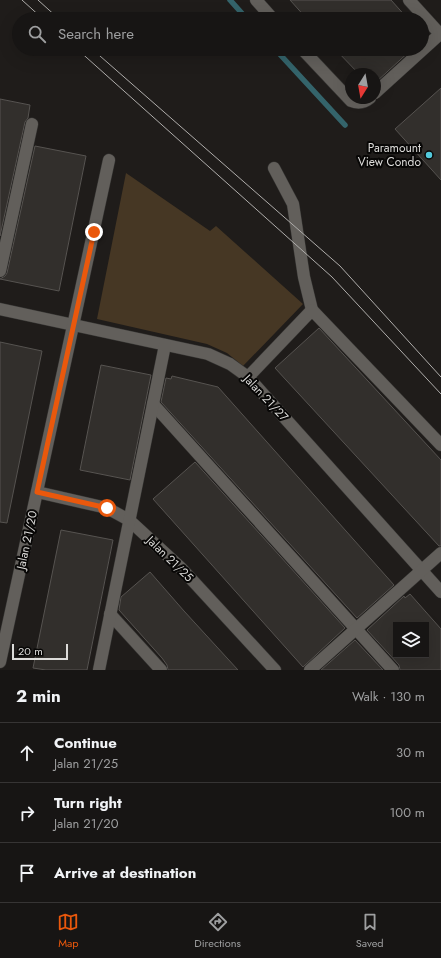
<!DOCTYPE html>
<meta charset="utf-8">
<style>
:root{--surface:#171514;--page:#201e1d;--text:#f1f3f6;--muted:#9e9fa0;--line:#363434;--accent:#ea580c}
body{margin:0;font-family:Jost,sans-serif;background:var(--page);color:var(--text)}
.controls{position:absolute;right:12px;bottom:12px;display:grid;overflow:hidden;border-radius:0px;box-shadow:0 4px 16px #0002}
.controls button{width:36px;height:36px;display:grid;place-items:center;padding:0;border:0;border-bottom:1px solid var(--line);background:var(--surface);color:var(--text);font:20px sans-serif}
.compass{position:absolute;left:345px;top:68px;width:36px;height:36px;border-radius:50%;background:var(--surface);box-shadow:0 4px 16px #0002;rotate:191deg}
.scale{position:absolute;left:12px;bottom:10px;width:56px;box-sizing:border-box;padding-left:4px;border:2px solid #dcdbd9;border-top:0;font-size:11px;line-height:14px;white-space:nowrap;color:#dcdbd9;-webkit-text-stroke:3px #080706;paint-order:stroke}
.stop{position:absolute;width:12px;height:12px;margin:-9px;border:3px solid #ea580c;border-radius:50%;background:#fff}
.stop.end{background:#ea580c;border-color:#fff;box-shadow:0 1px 4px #0008}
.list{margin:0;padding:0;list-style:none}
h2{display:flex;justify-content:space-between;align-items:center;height:52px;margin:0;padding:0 16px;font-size:17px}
h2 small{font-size:13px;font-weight:400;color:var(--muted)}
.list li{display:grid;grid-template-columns:26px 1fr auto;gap:12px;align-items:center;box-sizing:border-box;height:60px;padding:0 16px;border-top:1px solid var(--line)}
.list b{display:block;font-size:15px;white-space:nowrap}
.list p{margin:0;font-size:13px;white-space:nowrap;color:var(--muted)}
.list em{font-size:13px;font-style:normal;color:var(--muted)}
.icon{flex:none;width:22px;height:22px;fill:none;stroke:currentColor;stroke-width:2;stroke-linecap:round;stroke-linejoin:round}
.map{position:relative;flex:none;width:441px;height:670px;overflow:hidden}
.search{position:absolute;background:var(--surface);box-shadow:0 4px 16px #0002;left:12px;right:12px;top:12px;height:44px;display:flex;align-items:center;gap:10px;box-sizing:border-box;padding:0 14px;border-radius:22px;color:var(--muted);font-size:15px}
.sheet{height:232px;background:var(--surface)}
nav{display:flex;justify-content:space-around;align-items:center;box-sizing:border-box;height:56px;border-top:1px solid var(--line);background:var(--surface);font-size:11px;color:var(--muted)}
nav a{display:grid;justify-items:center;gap:2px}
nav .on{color:var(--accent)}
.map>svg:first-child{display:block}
.green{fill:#463724}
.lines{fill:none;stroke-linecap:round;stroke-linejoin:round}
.stream{stroke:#34646b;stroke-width:5.5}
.building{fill:#322f2c;stroke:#565350;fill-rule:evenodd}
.minor-casing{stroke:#373634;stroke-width:13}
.minor{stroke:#625f5b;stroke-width:12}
.tram{stroke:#afadab;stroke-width:1}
.route{stroke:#ea580c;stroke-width:5}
.poi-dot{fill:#53cadc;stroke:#080706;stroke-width:1.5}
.labels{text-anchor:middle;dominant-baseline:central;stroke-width:4;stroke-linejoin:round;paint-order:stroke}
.poi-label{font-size:12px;fill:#dcdbd9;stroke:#080706;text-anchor:end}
.street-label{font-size:12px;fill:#dcdbd9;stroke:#080706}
</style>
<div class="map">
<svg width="441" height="670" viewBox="0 0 441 670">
<rect width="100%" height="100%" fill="#1f1c1a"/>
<!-- green -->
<path class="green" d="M126 173 210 231 216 226 303 304 243 366 227 353 207 344 97 319Z"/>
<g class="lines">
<!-- stream -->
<g class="stream">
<path d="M230 0 247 19"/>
<path d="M275 49 345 125"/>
</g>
</g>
<!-- building -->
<g class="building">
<path d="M290 0H391L408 19H307Z"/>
<path d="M335 49H412L375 83V74H359Z"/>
<path d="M441 88V180L395 129Z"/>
<path d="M0 99 30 105 28 118 25 122 0 236Z"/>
<path d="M35 146 86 156 59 291 0 279 5 276 7 273Z"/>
<path d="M319 328 441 460V546H439L415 520 275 368Z"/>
<path d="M0 342 42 351 7 523 0 522Z"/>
<path d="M101 365 151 375 130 480 80 470Z"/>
<path d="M172 376 218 387 394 585 357 618 161 402 166 378 171 379Z"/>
<path d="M195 462 345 628 303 667 153 499Z"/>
<path d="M61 530 113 540 87 670H46L33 668Z"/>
<path d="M150 572 184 611 238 670H168L167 665 162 658 119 610 121 597Z"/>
<path d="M410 594 441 629V670H400L399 665 367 630 404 596 405 598ZM396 625H426V655H396Z"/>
<path d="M355 640 383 670H321Z"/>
</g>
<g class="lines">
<!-- minor casing -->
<g class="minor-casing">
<g id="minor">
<path d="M256 0 273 19"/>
<path d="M302 49 351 101C359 104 364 103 370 98"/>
<path d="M375 93 440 34 409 0"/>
<path d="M274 168 293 204 304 277 312 310"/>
<path d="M0 271 32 124"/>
<path d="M0 309 208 354 230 364 248 377 441 592"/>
<path d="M248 377 312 310 441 445"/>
<path d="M153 404 393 670"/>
<path d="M37 492 107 508 129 520 181 568 275 670"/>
<path d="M110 614 161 670"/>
<path d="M0 662 109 160"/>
<path d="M99 670 165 345"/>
<path d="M310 670 441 553"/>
</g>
</g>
<!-- minor -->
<use href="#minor" class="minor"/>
<!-- tram -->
<g class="tram">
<path d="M22 0 43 19"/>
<path d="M38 0 59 19"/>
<path d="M77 49 332 277 441 394"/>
<path d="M92 49 340 266 441 377"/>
</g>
</g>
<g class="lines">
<!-- route -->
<path class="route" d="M94 232 37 492 107 508"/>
</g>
<!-- markers -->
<circle class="poi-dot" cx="429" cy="155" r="4"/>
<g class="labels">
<!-- poi labels -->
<g class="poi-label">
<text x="421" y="148">Paramount<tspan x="421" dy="14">View Condo</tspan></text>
</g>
<!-- street labels -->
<g class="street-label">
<text transform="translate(266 398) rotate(47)">Jalan 21/27</text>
<text transform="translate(27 540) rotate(-78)">Jalan 21/20</text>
<text transform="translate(170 559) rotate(44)">Jalan 21/25</text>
</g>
</g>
</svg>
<div class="controls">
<button><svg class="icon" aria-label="layers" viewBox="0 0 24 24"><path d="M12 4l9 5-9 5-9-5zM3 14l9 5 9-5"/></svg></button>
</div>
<svg class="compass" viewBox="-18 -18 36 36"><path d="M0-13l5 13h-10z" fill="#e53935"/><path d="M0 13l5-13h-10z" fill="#9e9fa0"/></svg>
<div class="scale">20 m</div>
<div class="stop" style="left:107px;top:508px"></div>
<div class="stop end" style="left:94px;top:232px"></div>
<div class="search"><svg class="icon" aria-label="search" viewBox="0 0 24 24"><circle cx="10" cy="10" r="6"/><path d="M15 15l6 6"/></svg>Search here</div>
</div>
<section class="sheet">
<h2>2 min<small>Walk · 130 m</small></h2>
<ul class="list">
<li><svg class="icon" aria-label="ahead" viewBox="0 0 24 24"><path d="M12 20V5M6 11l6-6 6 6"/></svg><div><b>Continue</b><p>Jalan 21/25</p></div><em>30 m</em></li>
<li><svg class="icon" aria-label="right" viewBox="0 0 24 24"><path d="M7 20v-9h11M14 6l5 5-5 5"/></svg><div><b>Turn right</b><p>Jalan 21/20</p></div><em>100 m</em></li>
<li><svg class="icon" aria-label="arrive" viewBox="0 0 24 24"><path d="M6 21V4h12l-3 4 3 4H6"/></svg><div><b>Arrive at destination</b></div></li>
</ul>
</section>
<nav>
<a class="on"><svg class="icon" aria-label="map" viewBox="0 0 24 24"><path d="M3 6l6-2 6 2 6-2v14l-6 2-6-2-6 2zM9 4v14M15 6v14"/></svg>Map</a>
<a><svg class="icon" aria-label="directions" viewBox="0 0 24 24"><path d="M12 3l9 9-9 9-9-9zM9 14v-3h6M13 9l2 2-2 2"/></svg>Directions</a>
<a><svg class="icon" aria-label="saved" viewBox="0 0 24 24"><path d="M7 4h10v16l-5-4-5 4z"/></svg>Saved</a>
</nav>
